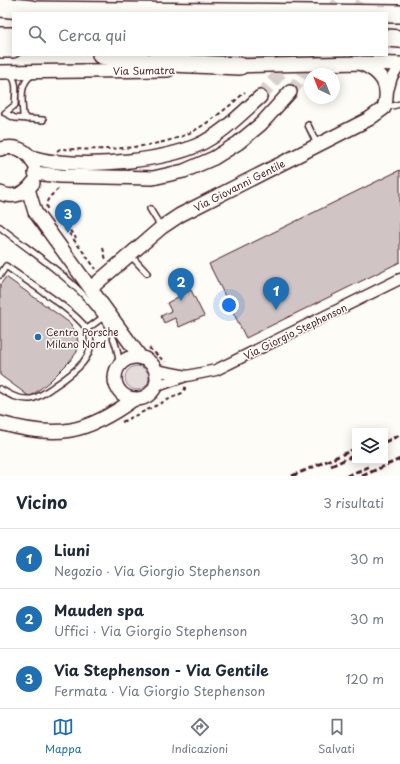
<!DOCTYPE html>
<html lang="it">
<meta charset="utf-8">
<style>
:root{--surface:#fff;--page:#f6f6f7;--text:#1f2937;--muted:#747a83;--line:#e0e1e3;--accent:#1f6fb2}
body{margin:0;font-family:"Playpen Sans",sans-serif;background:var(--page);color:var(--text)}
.controls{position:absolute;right:12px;bottom:12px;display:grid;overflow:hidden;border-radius:0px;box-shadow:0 2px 10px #0003}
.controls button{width:36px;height:36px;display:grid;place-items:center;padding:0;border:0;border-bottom:1px solid var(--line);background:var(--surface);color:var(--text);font:20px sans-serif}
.compass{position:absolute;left:304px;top:68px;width:36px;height:36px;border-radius:50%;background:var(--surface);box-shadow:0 2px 10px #0003;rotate:317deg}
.you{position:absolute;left:229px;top:305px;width:14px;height:14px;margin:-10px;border:3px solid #fff;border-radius:50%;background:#1a73e8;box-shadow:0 0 0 6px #1a73e833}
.badge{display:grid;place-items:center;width:26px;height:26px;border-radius:50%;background:var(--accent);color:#fff;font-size:13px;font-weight:700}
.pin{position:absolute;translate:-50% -33px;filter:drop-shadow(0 1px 2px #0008)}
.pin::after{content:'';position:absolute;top:21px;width:14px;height:12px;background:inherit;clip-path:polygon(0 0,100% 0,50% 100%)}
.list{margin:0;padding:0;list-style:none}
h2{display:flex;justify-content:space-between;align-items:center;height:52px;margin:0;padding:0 16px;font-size:17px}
h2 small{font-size:13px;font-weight:400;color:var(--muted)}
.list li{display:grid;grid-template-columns:26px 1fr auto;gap:12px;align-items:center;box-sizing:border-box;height:60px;padding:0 16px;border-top:1px solid var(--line)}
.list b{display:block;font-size:15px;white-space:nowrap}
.list p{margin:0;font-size:13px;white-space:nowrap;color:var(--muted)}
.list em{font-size:13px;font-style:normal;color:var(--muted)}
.icon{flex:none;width:22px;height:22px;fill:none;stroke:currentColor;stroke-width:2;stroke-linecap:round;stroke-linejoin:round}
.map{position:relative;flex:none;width:400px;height:476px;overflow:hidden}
.search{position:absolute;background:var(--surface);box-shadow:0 2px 10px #0003;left:12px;right:12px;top:12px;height:44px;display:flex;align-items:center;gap:10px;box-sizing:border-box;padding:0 14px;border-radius:0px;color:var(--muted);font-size:15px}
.sheet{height:232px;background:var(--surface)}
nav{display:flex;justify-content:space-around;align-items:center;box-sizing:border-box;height:56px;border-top:1px solid var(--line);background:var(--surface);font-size:11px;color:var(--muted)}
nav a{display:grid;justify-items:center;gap:2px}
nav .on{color:var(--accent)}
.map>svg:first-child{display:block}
.green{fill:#e3dcda;stroke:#967e82}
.building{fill:#d0c5c4;stroke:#4a1f2b}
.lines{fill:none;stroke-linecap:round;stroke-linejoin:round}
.tertiary-tunnel{stroke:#d9d0ce;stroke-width:13;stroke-dasharray:13 6;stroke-linecap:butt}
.service-casing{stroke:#4a1f2b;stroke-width:8}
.minor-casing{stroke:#4a1f2b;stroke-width:13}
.tertiary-casing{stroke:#4a1f2b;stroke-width:16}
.trunk-casing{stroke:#4a1f2b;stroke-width:20}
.motorway-casing{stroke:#4a1f2b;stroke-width:22}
.path{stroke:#4a1f2b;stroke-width:2;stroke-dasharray:4 3;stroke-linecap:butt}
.service{stroke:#fdfcf7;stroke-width:5}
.minor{stroke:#fdfcf7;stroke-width:10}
.tertiary{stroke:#fdfcf7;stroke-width:13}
.trunk{stroke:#fdfcf7;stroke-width:17}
.motorway{stroke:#fdfcf7;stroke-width:19}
.rail{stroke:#4a1f2b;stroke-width:3;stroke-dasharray:6 3;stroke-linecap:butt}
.poi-dot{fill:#1f6fb2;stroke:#fdfcf7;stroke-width:1.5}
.labels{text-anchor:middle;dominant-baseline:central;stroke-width:3;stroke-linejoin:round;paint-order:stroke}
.street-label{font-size:10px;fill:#4a1f2b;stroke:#fdfcf7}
.poi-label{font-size:10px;fill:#4a1f2b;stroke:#fdfcf7;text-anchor:start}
</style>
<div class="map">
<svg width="400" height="476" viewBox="0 0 400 476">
<rect width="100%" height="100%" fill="#fdfcf7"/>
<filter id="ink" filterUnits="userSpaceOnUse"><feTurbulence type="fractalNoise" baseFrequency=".025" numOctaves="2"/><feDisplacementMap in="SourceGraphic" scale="8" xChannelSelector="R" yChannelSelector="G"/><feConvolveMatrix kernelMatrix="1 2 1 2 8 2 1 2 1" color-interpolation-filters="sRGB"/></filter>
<g filter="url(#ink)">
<!-- green -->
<circle class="green" cx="137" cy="378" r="12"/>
<!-- building -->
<g class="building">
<path d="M400 170V262L246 338 209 264Z"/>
<path d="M6 277 70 323 76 333 78 342 77 352 69 362 50 381 30 397 0 375V285Z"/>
<path d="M191 290 204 316 179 327 175 318 164 323 161 316 171 311 167 303Z"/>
</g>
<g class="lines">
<!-- tertiary-tunnel -->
<g class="tertiary-tunnel">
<path d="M330 13 341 0"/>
<path d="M354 13 365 0"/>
<path d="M290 92 320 55"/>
<path d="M260 97 295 55"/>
</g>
<!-- service casing -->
<g class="service-casing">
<g id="service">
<path d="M9 74C19 81 15 94 15 105L5 113 15 118 43 120"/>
<path d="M385 108 400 104"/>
<path d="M27 119 23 115C22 100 19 84 32 75"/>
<path d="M308 125 317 144"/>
<path d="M150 209 161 227"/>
<path d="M0 227C42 261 119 306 119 366"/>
<path d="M131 256 147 273"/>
<path d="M0 275 6 266C26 281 74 310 86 328 103 354 71 375 53 387 47 391 38 398 31 399 19 400 10 395 0 389"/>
<path d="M87 329 102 318"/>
</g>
</g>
<!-- minor casing -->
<g class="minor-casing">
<g id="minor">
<path d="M388 91 392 77 400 64"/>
<path d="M155 370 187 376 216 370 400 279"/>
<path d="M154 387 183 377"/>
</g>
</g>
<!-- tertiary casing -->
<g class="tertiary-casing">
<g id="tertiary">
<path d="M232 66 360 63 400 64"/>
<path d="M0 72 168 70"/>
<path d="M0 149C15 145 27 149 34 164"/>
<path d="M31 157C39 159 49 162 58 162 97 166 162 161 198 145 222 134 241 114 260 97"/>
<path d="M35 173 60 176 153 178 184 171 214 158 238 143 261 124 290 92"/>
<path d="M28 189 35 212 141 358"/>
<path d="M0 193C13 199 25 194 33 183"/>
<path d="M91 288 162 227 180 215 369 119 384 108C391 85 382 72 360 63"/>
<circle cx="136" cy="378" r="21"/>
<path d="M0 423C57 439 86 434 134 399"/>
</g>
</g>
<!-- trunk casing -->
<g class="trunk-casing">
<g id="trunk">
<path d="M31 10 400 14"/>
<path d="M0 36H13"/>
<path d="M387 38 400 39"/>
<path d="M0 49H13"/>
<path d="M101 55 147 62 240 66"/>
</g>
</g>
<!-- motorway casing -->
<g class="motorway-casing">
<path id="motorway" d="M0 7 31 10"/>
</g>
<!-- path -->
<g class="path">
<path d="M57 151 60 149C100 150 142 150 180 137 201 130 229 107 245 92"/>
<path d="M47 209C44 198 54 194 60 187"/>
<path d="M55 218 68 232 96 269"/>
<path d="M61 220 76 238"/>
<path d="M103 248 106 260"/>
<path d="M149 348 165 362"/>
<path d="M122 422 182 393 185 389V385"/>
</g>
<!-- service -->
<use href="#service" class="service"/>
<!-- minor -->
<use href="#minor" class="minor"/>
<!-- tertiary -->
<use href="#tertiary" class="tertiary"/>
<!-- trunk -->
<use href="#trunk" class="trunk"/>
<!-- motorway -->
<use href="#motorway" class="motorway"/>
<!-- rail -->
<g class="rail">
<path d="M385 442 400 435"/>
<path d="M331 466 355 455"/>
<path d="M292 476 355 449"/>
<path d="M347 476 368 467"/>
<path d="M362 476 400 459"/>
</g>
</g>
</g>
<!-- markers -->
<circle class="poi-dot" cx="38" cy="337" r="4"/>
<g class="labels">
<!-- street labels -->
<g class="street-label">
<text transform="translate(144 70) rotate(-1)">Via Sumatra</text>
<text transform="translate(239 185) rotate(-27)">Via Giovanni Gentile</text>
<text transform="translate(295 331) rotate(-26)">Via Giorgio Stephenson</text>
</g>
<!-- poi labels -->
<g class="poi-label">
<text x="46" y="331">Centro Porsche<tspan x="46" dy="12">Milano Nord</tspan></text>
</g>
</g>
</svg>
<div class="controls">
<button><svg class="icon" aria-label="layers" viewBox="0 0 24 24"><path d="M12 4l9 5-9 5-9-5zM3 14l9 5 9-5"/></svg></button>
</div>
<svg class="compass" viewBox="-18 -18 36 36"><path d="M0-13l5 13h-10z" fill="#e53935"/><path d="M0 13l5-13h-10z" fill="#747a83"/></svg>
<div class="you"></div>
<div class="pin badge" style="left:276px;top:310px">1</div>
<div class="pin badge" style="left:181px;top:301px">2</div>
<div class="pin badge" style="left:68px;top:233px">3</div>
<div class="search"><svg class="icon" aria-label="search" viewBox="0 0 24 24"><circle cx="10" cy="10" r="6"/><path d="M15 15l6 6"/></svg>Cerca qui</div>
</div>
<section class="sheet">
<h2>Vicino<small>3 risultati</small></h2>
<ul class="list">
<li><span class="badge">1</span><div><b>Liuni</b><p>Negozio · Via Giorgio Stephenson</p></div><em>30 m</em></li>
<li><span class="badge">2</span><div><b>Mauden spa</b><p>Uffici · Via Giorgio Stephenson</p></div><em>30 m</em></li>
<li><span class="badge">3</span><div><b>Via Stephenson - Via Gentile</b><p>Fermata · Via Giorgio Stephenson</p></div><em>120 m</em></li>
</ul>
</section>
<nav>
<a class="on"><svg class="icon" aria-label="map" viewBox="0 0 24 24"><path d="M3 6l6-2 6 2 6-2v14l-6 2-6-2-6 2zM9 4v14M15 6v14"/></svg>Mappa</a>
<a><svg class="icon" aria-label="directions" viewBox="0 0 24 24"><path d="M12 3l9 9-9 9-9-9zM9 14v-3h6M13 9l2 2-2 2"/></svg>Indicazioni</a>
<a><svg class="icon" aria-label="saved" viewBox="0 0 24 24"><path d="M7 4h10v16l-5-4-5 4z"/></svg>Salvati</a>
</nav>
